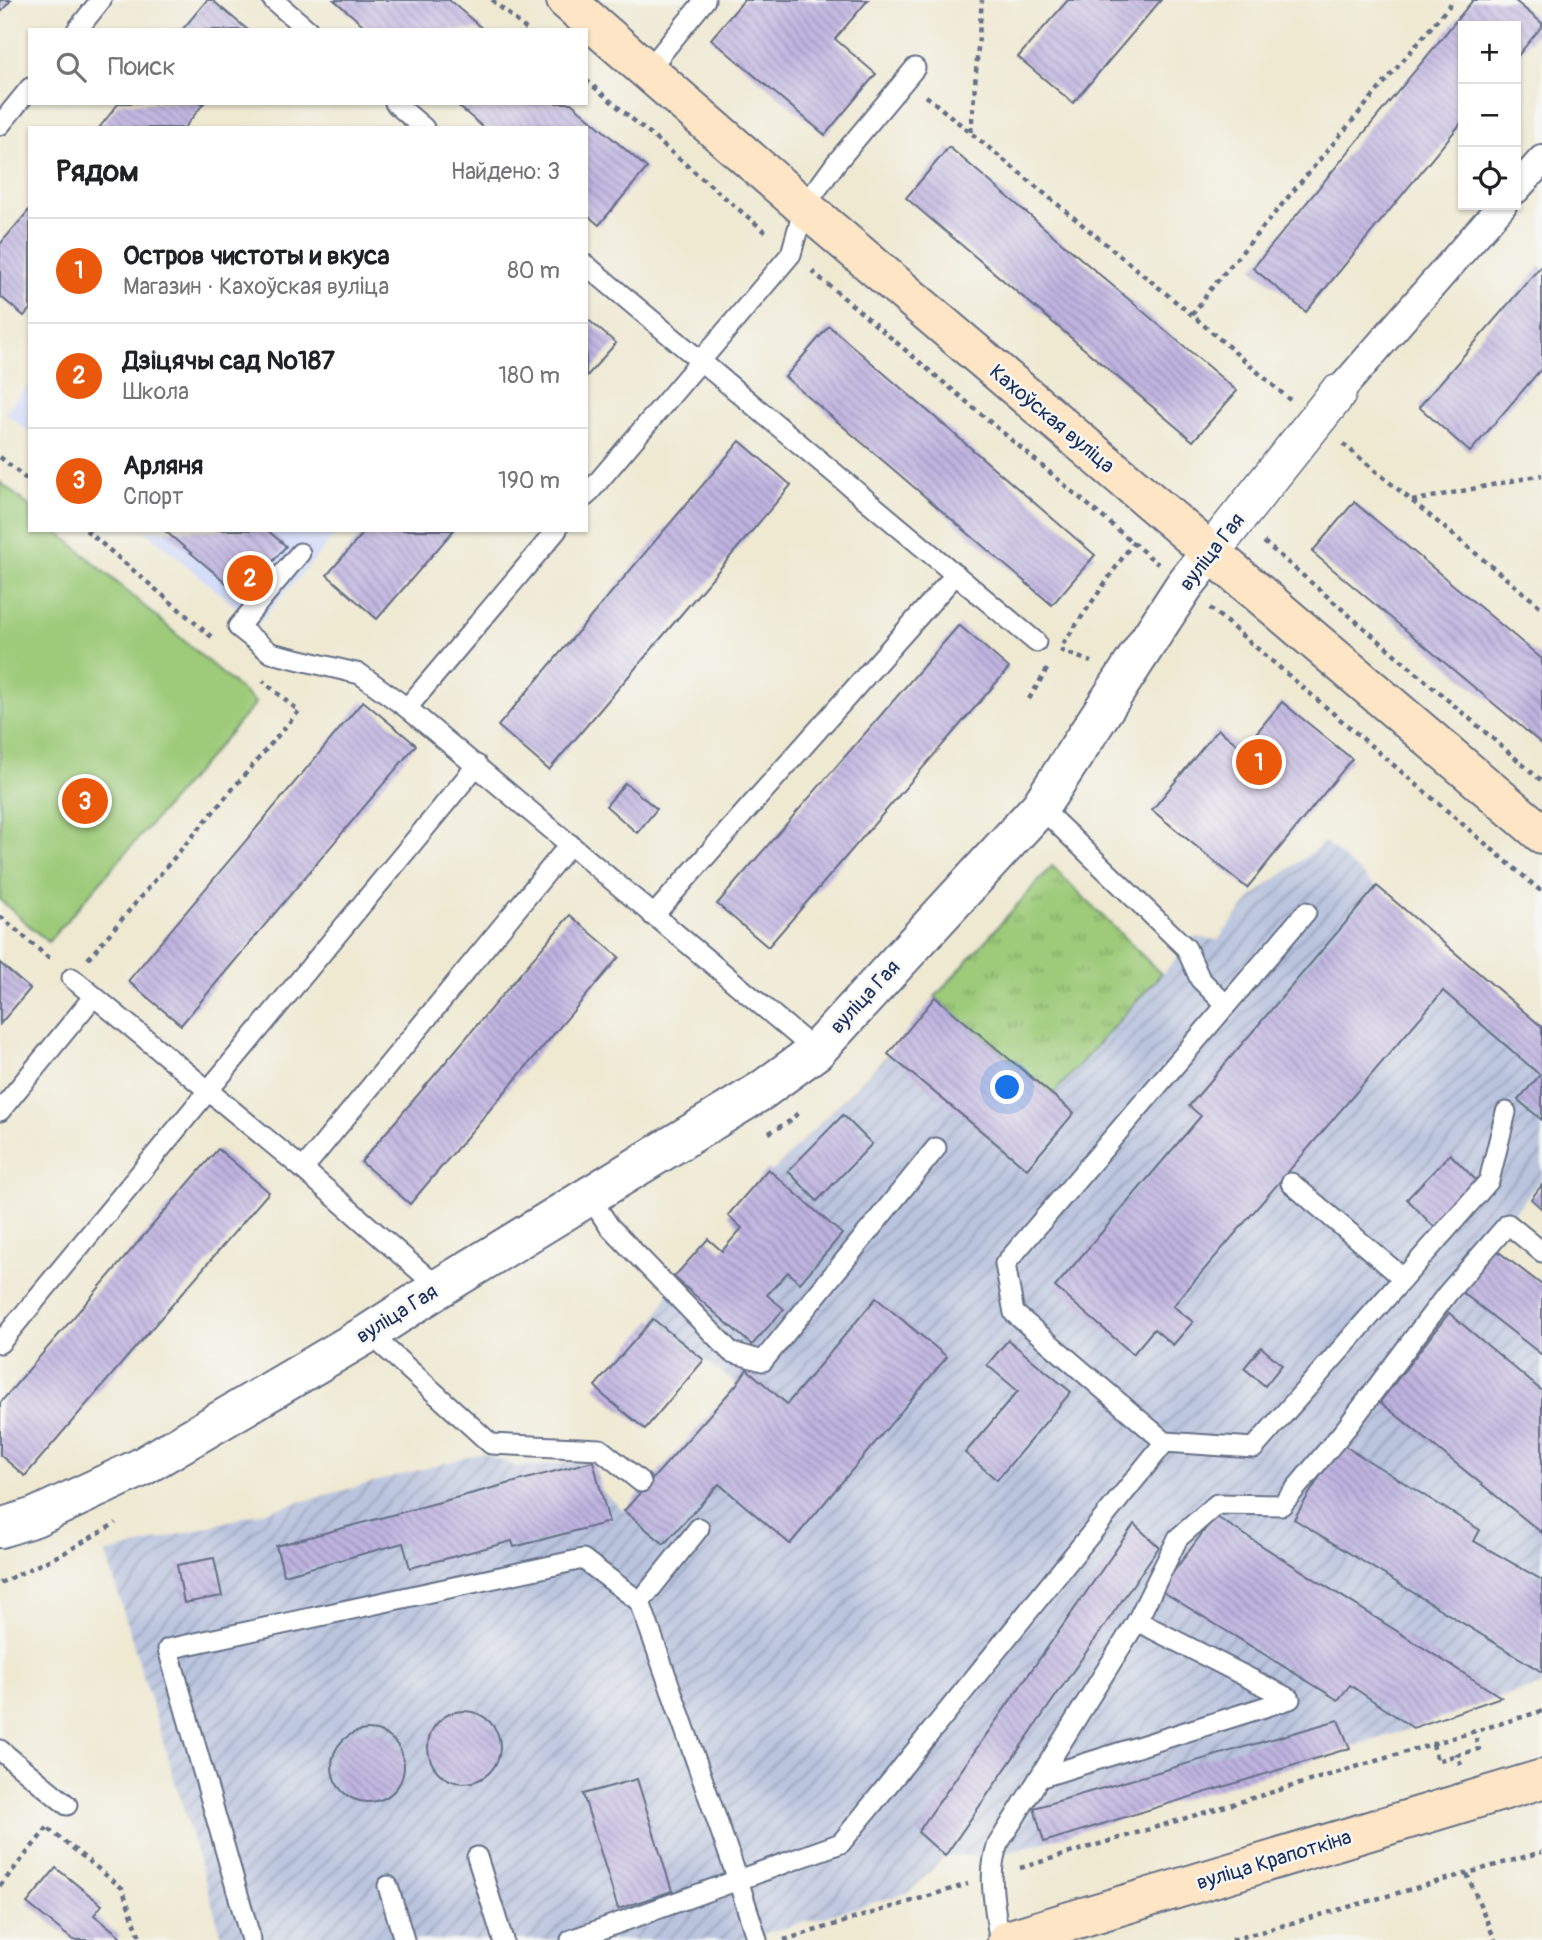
<!DOCTYPE html>
<html lang="ru">
<meta charset="utf-8">
<style>
:root{--surface:#fff;--page:#f6f6f6;--text:#202124;--muted:#757577;--line:#e0e0e0;--accent:#ea580c}
body{margin:0;font-family:Pangolin,sans-serif;background:var(--page);color:var(--text)}
.controls{position:absolute;right:21px;top:21px;display:grid;overflow:hidden;border-radius:0px;box-shadow:0 2px 5px #0004}
.controls button{width:63px;height:63px;display:grid;place-items:center;padding:0;border:0;border-bottom:2px solid var(--line);background:var(--surface);color:var(--text);font:35px sans-serif}
.you{position:absolute;left:1008px;top:1088px;width:24px;height:24px;margin:-18px;border:5px solid #fff;border-radius:50%;background:#1a73e8;box-shadow:0 0 0 10px #1a73e833}
.badge{display:grid;place-items:center;width:46px;height:46px;border-radius:50%;background:var(--accent);color:#fff;font-size:23px;font-weight:700}
.pin{position:absolute;translate:-50% -50%;border:4px solid #fff;box-shadow:0 2px 7px #0006}
.list{margin:0;padding:0;list-style:none}
h2{display:flex;justify-content:space-between;align-items:center;height:91px;margin:0;padding:0 28px;font-size:30px}
h2 small{font-size:23px;font-weight:400;color:var(--muted)}
.list li{display:grid;grid-template-columns:46px 1fr auto;gap:21px;align-items:center;box-sizing:border-box;height:105px;padding:0 28px;border-top:2px solid var(--line)}
.list b{display:block;font-size:26px;white-space:nowrap}
.list p{margin:0;font-size:23px;white-space:nowrap;color:var(--muted)}
.list em{font-size:23px;font-style:normal;color:var(--muted)}
.icon{flex:none;width:38px;height:38px;fill:none;stroke:currentColor;stroke-width:2;stroke-linecap:round;stroke-linejoin:round}
.map{position:relative;flex:none;width:1542px;height:1940px;overflow:hidden}
.search{position:absolute;background:var(--surface);box-shadow:0 2px 5px #0004;left:28px;top:28px;width:560px;height:77px;display:flex;align-items:center;gap:18px;box-sizing:border-box;padding:0 24px;border-radius:0px;color:var(--muted);font-size:26px}
.panel{position:absolute;background:var(--surface);box-shadow:0 2px 5px #0004;left:28px;top:126px;width:560px;height:406px;border-radius:0px}
.map>svg:first-child{display:block}
.built{fill:#d0daf9}
.industrial{fill:url(#industrial-furrows)}
.grass{fill:#9dcb79;stroke:#5c7d6c;stroke-width:2}
.park{fill:url(#park-tufts);stroke:#5c7d6c;stroke-width:2}
.building{fill:url(#building-back-hatch)}
.lines{fill:none;stroke-linecap:round;stroke-linejoin:round}
.service-casing{stroke:#657087;stroke-width:23}
.pedestrian-casing{stroke:#657087;stroke-width:32}
.minor-casing{stroke:#657087;stroke-width:40}
.tertiary-casing{stroke:#657087;stroke-width:42}
.secondary-casing{stroke:#657087;stroke-width:42}
.path{stroke:#657087;stroke-width:4.5;stroke-dasharray:5 5;stroke-linecap:butt}
.service{stroke:#fff;stroke-width:19}
.pedestrian{stroke:#fff;stroke-width:28}
.minor{stroke:#fff;stroke-width:37}
.tertiary{stroke:#fff;stroke-width:38}
.secondary{stroke:#fde5c5;stroke-width:38}
.labels{text-anchor:middle;dominant-baseline:central;stroke-width:5;stroke-linejoin:round;paint-order:stroke}
.street-label{font-size:21px;fill:#1b2f5e;stroke:#f6f6f2}
</style>
<div class="map">
<svg width="1542" height="1940" viewBox="0 0 1542 1940">
<defs>
<pattern id="industrial-furrows" width="10" height="10" patternUnits="userSpaceOnUse" patternTransform="scale(1.75)"><rect width="10" height="10" fill="#bac4de"/><path d="M-1 1l2-2M0 10L10 0M9 11l2-2" fill="none" stroke="#96a0b7"/></pattern>
<pattern id="park-tufts" width="24" height="20" patternUnits="userSpaceOnUse" patternTransform="scale(1.75)"><rect width="24" height="20" fill="#9dcb79"/><path d="M3 7l-1-3M5 7V3M7 7l1-3M15 17l-1-3M17 17v-4M19 17l1-3" fill="none" stroke="#7fa566"/></pattern>
<pattern id="building-back-hatch" width="6" height="6" patternUnits="userSpaceOnUse" patternTransform="scale(1.75)"><rect width="6" height="6" fill="#bfb3e0"/><path d="M-1 5l2 2M0 0l6 6M5-1l2 2" fill="none" stroke="#9a92b9"/></pattern>
</defs>
<rect width="100%" height="100%" fill="#f6f6f2"/>
<filter id="ink" filterUnits="userSpaceOnUse"><feTurbulence type="fractalNoise" baseFrequency=".0143" numOctaves="2"/><feDisplacementMap in="SourceGraphic" scale="14" xChannelSelector="R" yChannelSelector="G"/><feConvolveMatrix kernelMatrix="1 2 1 2 8 2 1 2 1" color-interpolation-filters="sRGB"/></filter>
<filter id="wash" filterUnits="userSpaceOnUse"><feTurbulence type="fractalNoise" baseFrequency=".00686" numOctaves="4" result="noise"/><feDisplacementMap in="SourceGraphic" scale="28" xChannelSelector="R" yChannelSelector="G"/><feGaussianBlur stdDeviation="1.57" result="paint"/><feColorMatrix in="noise" values="0 0 0 0 0 0 0 0 0 0 0 0 0 0 0 0 0 1.4 0 .05"/><feComposite in="paint" operator="in"/></filter>
<g filter="url(#wash)">
<rect width="100%" height="100%" fill="#efe9d2"/>
<!-- built -->
<g class="built">
<path d="M30 383V433L5 412Z"/>
<path d="M145 530H340L257 625Z"/>
</g>
<!-- industrial -->
<path class="industrial" d="M1325 842 1542 1033V1178L1489 1243 1542 1285V1686L1501 1697 1413 1728 1044 1842 994 1856H945L910 1892 742 1940H223L106 1554 483 1453 517 1467 593 1461 600 1490 624 1511 737 1384 704 1360 655 1319 680 1271 708 1239 722 1250 742 1228 728 1215 768 1169 772 1172 888 1054 935 997 1053 1094 1196 937 1218 940 1253 896Z"/>
<!-- grass -->
<path class="grass" d="M0 482 30 507V530H56L256 703 48 942 0 900Z"/>
<!-- park -->
<path class="park" d="M1052 866 1161 974 1052 1095 935 997Z"/>
<g id="blocks">
<!-- building -->
<g class="building">
<path d="M0 0H11L0 13Z"/>
<path d="M207 0H212L248 30H182Z"/>
<path d="M334 0H449L484 30H369Z"/>
<path d="M744 0H868L835 39 876 74 825 135 711 39Z"/>
<path d="M1068 0H1161L1073 103 1018 57Z"/>
<path d="M1473 0H1514L1542 23V26L1516 58V26H1463V121L1306 312 1253 268Z"/>
<path d="M119 103H204L184 128H99Z"/>
<path d="M455 103H571L647 168 599 225 586 214V128H484Z"/>
<path d="M949 147 1237 391 1193 441 906 198Z"/>
<path d="M30 209V309L24 316 0 296V244Z"/>
<path d="M1542 265V368L1470 452 1419 407Z"/>
<path d="M586 318 616 343 586 377Z"/>
<path d="M829 326 1095 555 1052 605 785 377Z"/>
<path d="M740 441 791 485 549 770 498 726Z"/>
<path d="M1354 502 1542 659V744L1312 552Z"/>
<path d="M164 530H267L286 546 243 597Z"/>
<path d="M366 530H454L377 619 327 575Z"/>
<path d="M959 625 1009 668 768 947 717 904Z"/>
<path d="M363 701 416 745 181 1025 128 981Z"/>
<path d="M1282 702 1352 759 1247 888 1152 810 1218 729 1243 749Z"/>
<path d="M625 783 657 809 637 833 606 806Z"/>
<path d="M1377 886 1542 1027V1120L1518 1100 1540 1075 1443 991 1173 1306 1193 1322 1173 1345 1154 1329 1133 1354 1055 1287 1201 1116 1189 1106Z"/>
<path d="M570 915 619 957 410 1204 361 1162Z"/>
<path d="M0 963 30 989 0 1024Z"/>
<path d="M935 997 1074 1113 1027 1169 888 1054Z"/>
<path d="M843 1115 872 1144 817 1201 788 1171Z"/>
<path d="M218 1149 269 1192 25 1476 0 1455V1403Z"/>
<path d="M1450 1154 1479 1183 1435 1228 1407 1199Z"/>
<path d="M768 1169 842 1234 800 1283 788 1272 767 1295 784 1309 752 1345 674 1277 708 1239 722 1251 742 1228 728 1215Z"/>
<path d="M1542 1185V1209L1531 1199Z"/>
<path d="M1491 1246 1542 1285V1355L1458 1289Z"/>
<path d="M876 1298 947 1357 790 1544 719 1484 664 1544 624 1511 737 1384 747 1369 787 1404Z"/>
<path d="M1449 1313 1542 1391V1533L1380 1402Z"/>
<path d="M653 1319 704 1360 645 1429 604 1396 595 1386Z"/>
<path d="M1008 1340 1071 1392 997 1480 965 1453 1018 1391 987 1365Z"/>
<path d="M1261 1347 1282 1365 1265 1386 1244 1368Z"/>
<path d="M1340 1443 1480 1530 1474 1541 1542 1580V1672L1294 1519Z"/>
<path d="M593 1461 609 1522 514 1547 512 1541 410 1568 403 1543 284 1575 276 1546Z"/>
<path d="M1215 1516 1501 1697 1413 1728 1350 1685 1338 1700 1160 1590Z"/>
<path d="M1134 1524 1159 1547 945 1856 918 1832Z"/>
<path d="M214 1558 222 1596 184 1603 177 1565Z"/>
<circle cx="464" cy="1747" r="36"/>
<path d="M1338 1720 1350 1748 1044 1842 1034 1808Z"/>
<circle cx="368" cy="1766" r="36"/>
<path d="M637 1779 672 1891 618 1909 583 1794Z"/>
<path d="M56 1868 102 1905 94 1915 120 1936 117 1940H73L27 1903Z"/>
</g>
</g>
</g>
<g filter="url(#ink)">
<use href="#blocks" fill-opacity="0" stroke="#657087" stroke-width="2"/>
<g class="lines">
<!-- service casing -->
<g class="service-casing">
<g id="service">
<path d="M273 0 308 30"/>
<path d="M77 30 101 0"/>
<path d="M648 70 705 0"/>
<path d="M395 103 424 128"/>
<path d="M0 125 30 88"/>
<path d="M586 265 1036 642"/>
<path d="M586 496 791 254 804 207 836 163 915 68"/>
<path d="M300 553 238 627 271 653 360 674 407 708 816 1051"/>
<path d="M407 708 557 530"/>
<path d="M1040 807 1186 948 1200 979 1226 1005"/>
<path d="M653 916 956 574"/>
<path d="M72 978 303 1169 439 1288"/>
<path d="M0 1111 94 996"/>
<path d="M303 1169 570 844"/>
<path d="M1291 1183 1403 1278"/>
<path d="M589 1196 609 1226 731 1352 763 1361 936 1148"/>
<path d="M369 1333 491 1444 600 1449 641 1482"/>
<path d="M0 1343 477 765"/>
<path d="M1165 1442 1014 1313 1005 1264 1306 912"/>
<path d="M640 1602 699 1528"/>
<path d="M0 1750 67 1805"/>
<path d="M1039 1778 1290 1699 1137 1621"/>
<path d="M477 1857 503 1940"/>
<path d="M388 1886 404 1940"/>
<path d="M251 1940 168 1649 583 1559 640 1602 738 1880 757 1940"/>
<path d="M571 1940 841 1843 1165 1442 1254 1448 1489 1181 1506 1112"/>
<path d="M999 1940C996 1909 986 1874 998 1844L1137 1621 1178 1538 1217 1504 1282 1505 1347 1427 1447 1294 1508 1224 1542 1252"/>
</g>
</g>
<!-- pedestrian casing -->
<g class="pedestrian-casing">
<g id="pedestrian">
<path d="M1516 189 1542 160"/>
<path d="M1337 394 1502 205"/>
</g>
</g>
<!-- minor casing -->
<g class="minor-casing">
<path id="minor" d="M1210 553 1337 394"/>
</g>
<!-- tertiary casing -->
<g class="tertiary-casing">
<path id="tertiary" d="M0 1528 35 1517 140 1468 369 1333 439 1288 761 1091 816 1051 1040 807 1184 586 1210 553"/>
</g>
<!-- secondary casing -->
<g class="secondary-casing">
<g id="secondary">
<path d="M566 0 804 207 1542 834"/>
<path d="M1007 1940 1542 1779"/>
</g>
</g>
<!-- path -->
<g class="path">
<path d="M492 0 527 30"/>
<path d="M586 80 768 234"/>
<path d="M926 96 1192 315 1290 400"/>
<path d="M971 132 982 0"/>
<path d="M812 271 1158 564"/>
<path d="M1192 315 1210 290 1454 0"/>
<path d="M1343 444 1542 608"/>
<path d="M0 457 30 482"/>
<path d="M1412 501 1542 475"/>
<path d="M86 530 214 639"/>
<path d="M1264 542 1542 781"/>
<path d="M1210 608 1542 892"/>
<path d="M1063 644 1134 541"/>
<path d="M1060 650 1091 662"/>
<path d="M1029 699 1049 666"/>
<path d="M0 916 52 961"/>
<path d="M88 959 299 711 263 681"/>
<path d="M769 1133 790 1121 799 1112"/>
<path d="M0 1583 64 1553 116 1523"/>
<path d="M1433 1744 1437 1761 1457 1755"/>
<path d="M1461 1765 1457 1755 1479 1749 1474 1732"/>
<path d="M49 1829 122 1888 141 1940"/>
<path d="M1020 1868 1542 1711"/>
<path d="M1467 1874 1495 1940"/>
<path d="M0 1886 48 1827"/>
<path d="M784 1940 968 1884"/>
<path d="M1232 1940 1542 1852"/>
</g>
<!-- service -->
<use href="#service" class="service"/>
<!-- pedestrian -->
<use href="#pedestrian" class="pedestrian"/>
<!-- minor -->
<use href="#minor" class="minor"/>
<!-- tertiary -->
<use href="#tertiary" class="tertiary"/>
<!-- secondary -->
<use href="#secondary" class="secondary"/>
</g>
</g>
<g class="labels">
<!-- street labels -->
<g class="street-label">
<text transform="translate(1052 419) rotate(40)">Кахоўская вуліца</text>
<text transform="translate(1212 552) rotate(-52)">вуліца Гая</text>
<text transform="translate(865 997) rotate(-47)">вуліца Гая</text>
<text transform="translate(397 1314) rotate(-32)">вуліца Гая</text>
<text transform="translate(1274 1860) rotate(-17)">вуліца Крапоткіна</text>
</g>
</g>
</svg>
<div class="controls">
<button>+</button>
<button>−</button>
<button><svg class="icon" aria-label="locate" viewBox="0 0 24 24"><circle cx="12" cy="12" r="6"/><path d="M12 2v4M12 18v4M2 12h4M18 12h4"/></svg></button>
</div>
<div class="you"></div>
<div class="pin badge" style="left:1259px;top:762px">1</div>
<div class="pin badge" style="left:250px;top:578px">2</div>
<div class="pin badge" style="left:85px;top:801px">3</div>
<div class="search"><svg class="icon" aria-label="search" viewBox="0 0 24 24"><circle cx="10" cy="10" r="6"/><path d="M15 15l6 6"/></svg>Поиск</div>
<section class="panel">
<h2>Рядом<small>Найдено: 3</small></h2>
<ul class="list">
<li><span class="badge">1</span><div><b>Остров чистоты и вкуса</b><p>Магазин · Кахоўская вуліца</p></div><em>80 m</em></li>
<li><span class="badge">2</span><div><b>Дзіцячы сад №187</b><p>Школа</p></div><em>180 m</em></li>
<li><span class="badge">3</span><div><b>Арляня</b><p>Спорт</p></div><em>190 m</em></li>
</ul>
</section>
</div>
